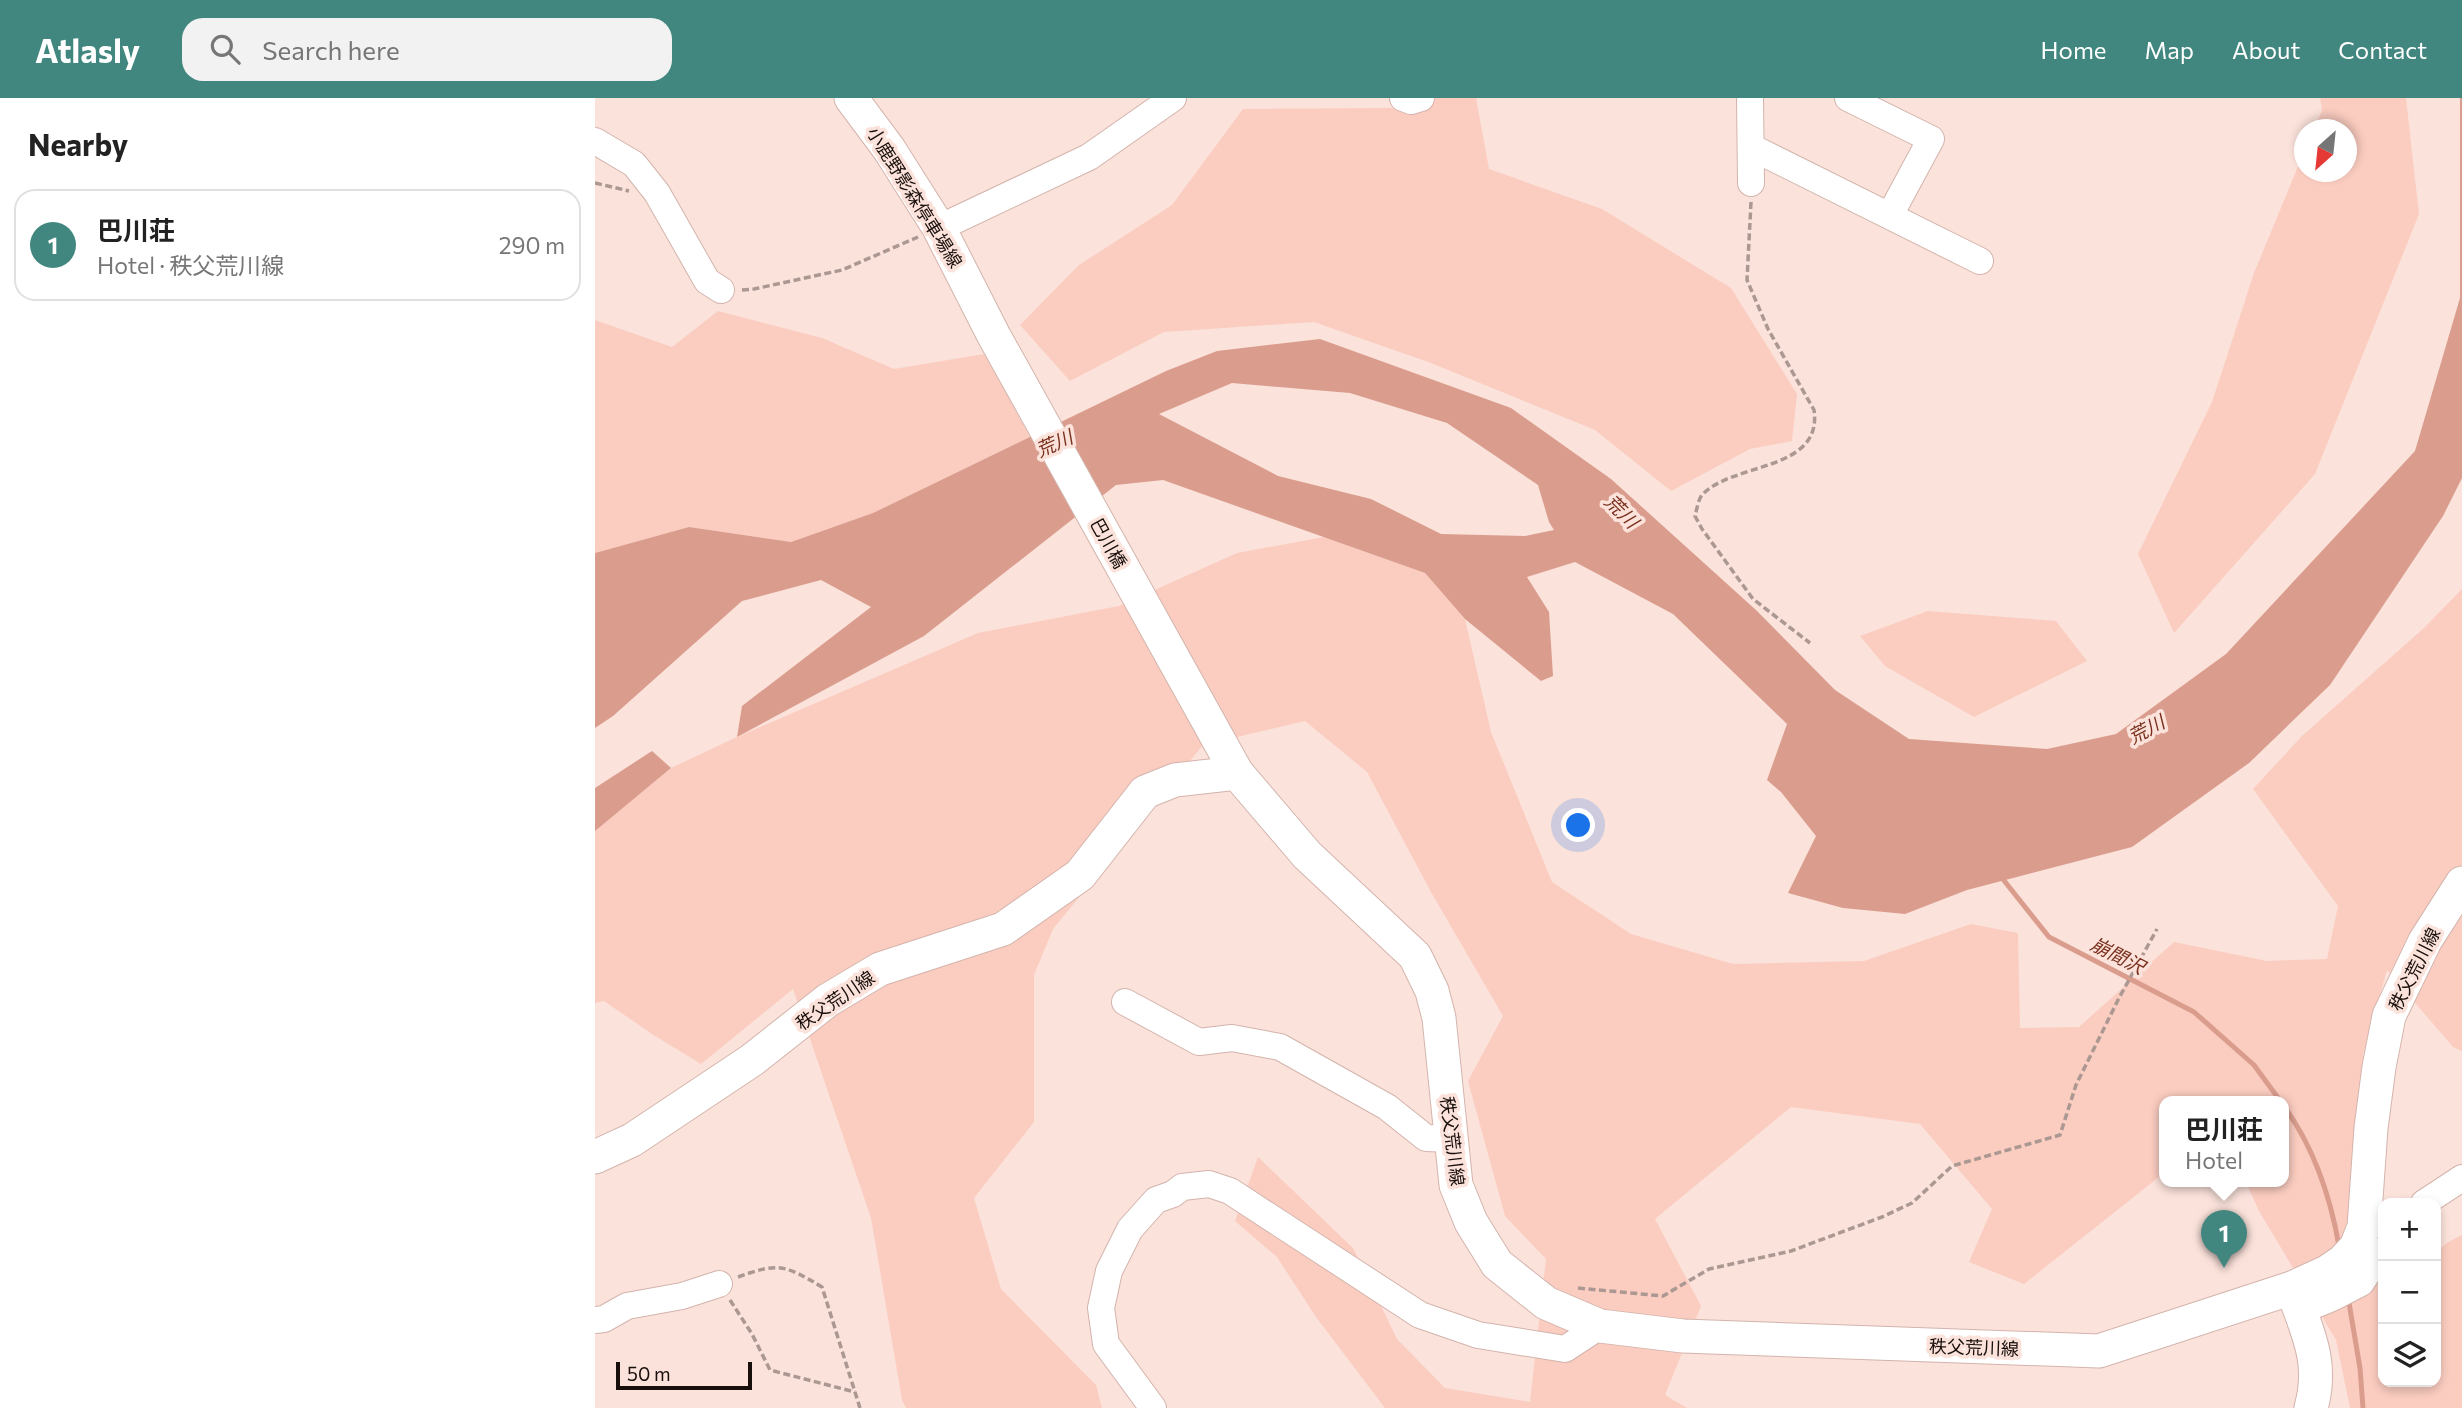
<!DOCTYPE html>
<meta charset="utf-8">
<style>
:root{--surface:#fff;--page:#f2f2f2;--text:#222;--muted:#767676;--line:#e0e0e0;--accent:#41877f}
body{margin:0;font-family:Commissioner,"Noto Sans JP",sans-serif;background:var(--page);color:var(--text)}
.controls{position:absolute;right:21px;bottom:21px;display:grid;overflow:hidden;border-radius:14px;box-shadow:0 4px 10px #0003}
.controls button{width:63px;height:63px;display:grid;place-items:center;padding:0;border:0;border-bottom:2px solid var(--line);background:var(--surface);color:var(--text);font:35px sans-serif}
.compass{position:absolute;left:1699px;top:21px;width:63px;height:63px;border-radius:50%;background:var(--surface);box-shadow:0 4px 10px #0003;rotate:207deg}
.scale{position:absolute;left:21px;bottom:18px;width:136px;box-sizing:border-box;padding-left:7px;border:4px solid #180e0b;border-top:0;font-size:19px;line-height:24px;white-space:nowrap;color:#180e0b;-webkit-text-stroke:5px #fbe2db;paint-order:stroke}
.you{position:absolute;left:984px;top:728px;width:24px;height:24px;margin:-18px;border:5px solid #fff;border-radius:50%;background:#1a73e8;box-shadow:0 0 0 10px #1a73e833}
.badge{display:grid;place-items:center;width:46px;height:46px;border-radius:50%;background:var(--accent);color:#fff;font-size:23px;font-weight:700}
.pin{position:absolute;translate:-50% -58px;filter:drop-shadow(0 2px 4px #0008)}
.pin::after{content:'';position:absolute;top:37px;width:24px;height:21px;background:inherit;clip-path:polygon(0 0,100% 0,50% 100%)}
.popup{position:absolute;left:1564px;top:998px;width:130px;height:91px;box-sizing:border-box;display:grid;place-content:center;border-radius:14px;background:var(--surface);filter:drop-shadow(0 2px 5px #0005);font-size:23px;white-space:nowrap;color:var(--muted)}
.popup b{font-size:26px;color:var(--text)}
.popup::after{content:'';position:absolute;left:50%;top:100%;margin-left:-14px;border:14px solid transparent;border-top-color:var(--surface)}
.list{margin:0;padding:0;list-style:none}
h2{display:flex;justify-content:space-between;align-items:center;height:91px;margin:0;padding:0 28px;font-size:30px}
h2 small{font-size:23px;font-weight:400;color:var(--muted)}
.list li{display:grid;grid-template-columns:46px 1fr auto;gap:21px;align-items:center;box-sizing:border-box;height:112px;margin:0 14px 14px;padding:0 14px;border:2px solid var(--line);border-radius:21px}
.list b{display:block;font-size:26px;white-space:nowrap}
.list p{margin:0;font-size:23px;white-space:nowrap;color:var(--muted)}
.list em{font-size:23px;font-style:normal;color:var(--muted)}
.icon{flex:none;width:38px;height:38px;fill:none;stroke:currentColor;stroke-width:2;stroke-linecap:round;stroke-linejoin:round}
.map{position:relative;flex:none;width:1867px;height:1310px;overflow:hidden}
header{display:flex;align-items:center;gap:42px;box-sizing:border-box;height:98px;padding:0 35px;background:var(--accent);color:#fff}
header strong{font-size:33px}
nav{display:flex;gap:38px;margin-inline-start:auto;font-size:24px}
.search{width:490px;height:63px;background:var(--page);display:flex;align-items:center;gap:18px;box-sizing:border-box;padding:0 24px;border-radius:21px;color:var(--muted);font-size:26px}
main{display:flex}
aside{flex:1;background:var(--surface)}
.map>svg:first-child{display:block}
.green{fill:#fbcdc0}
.water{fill:#da9d8d;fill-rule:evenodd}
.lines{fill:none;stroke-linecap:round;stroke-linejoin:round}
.stream{stroke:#da9d8d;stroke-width:5}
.minor-casing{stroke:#d3b4ac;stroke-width:28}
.major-casing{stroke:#d3b4ac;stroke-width:35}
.path{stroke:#ac9892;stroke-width:3.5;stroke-dasharray:7 3.5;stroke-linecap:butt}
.minor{stroke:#fff;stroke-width:26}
.major{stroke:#fff;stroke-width:33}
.labels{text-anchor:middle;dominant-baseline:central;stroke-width:7;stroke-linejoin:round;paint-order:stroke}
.street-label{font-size:18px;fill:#180e0b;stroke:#fbe2db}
.water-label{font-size:19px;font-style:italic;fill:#79301d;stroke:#fbe2db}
</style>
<header>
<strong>Atlasly</strong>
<div class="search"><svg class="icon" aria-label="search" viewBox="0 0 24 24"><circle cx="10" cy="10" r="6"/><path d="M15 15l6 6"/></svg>Search here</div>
<nav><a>Home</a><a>Map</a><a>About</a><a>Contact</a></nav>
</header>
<main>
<aside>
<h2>Nearby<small></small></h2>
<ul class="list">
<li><span class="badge">1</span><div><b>巴川荘</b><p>Hotel · 秩父荒川線</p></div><em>290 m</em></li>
</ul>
</aside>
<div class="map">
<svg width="1867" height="1310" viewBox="0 0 1867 1310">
<rect width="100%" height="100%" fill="#fbe2db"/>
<!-- green -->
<g class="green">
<path d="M823 0H881L894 71 1007 111 1136 190 1202 296 1197 343 1155 351 1076 393 1000 332 836 265 719 224 569 234 475 283 425 227 484 167 577 107 648 11 797 10Z"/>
<path d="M1725 0H1811L1824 116 1720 376 1579 535 1543 456 1617 304 1659 175 1709 54 1710 74H1752V32L1719 31 1727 12Z"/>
<path d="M123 213 227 240 299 271 389 256 435 339 278 415 196 444 94 429 0 455V222L77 249Z"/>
<path d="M729 439 830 475 870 521 896 634 957 784 1036 836 1138 866 1269 863 1376 826 1423 835 1425 930 1484 929 1579 844 1672 863 1732 861 1743 808 1658 691 1707 638 1829 530 1867 491V953L1858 949 1792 872 1768 956 1783 1100 1788 1111V1284H1841V1153L1855 1143 1867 1137V1310H1755L1741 1242 1664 1113 1651 1084H1688V1004H1570L1569 1075 1429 1186 1374 1164 1397 1111 1325 1026 1196 1009 1060 1121 1106 1208 1070 1297 1092 1310H790L721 1219 682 1159 640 1123 663 1059 758 1150 802 1241 850 1290 935 1304 951 1161 910 1118 873 983 908 918 836 794 772 674 710 623 608 647 458 831 439 877V1024L379 1100 406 1191 501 1287 507 1310H311L307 1302 276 1120 198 891 106 966 57 936 9 903 0 905V732L76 670 142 639 383 535 524 508 642 455Z"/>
<path d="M1333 513 1461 523 1492 563 1379 619 1290 568 1265 538Z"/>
</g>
<!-- water -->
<g class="water">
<path d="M1865 0H1867V380L1848 418 1735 587 1654 665 1537 749 1372 792 1310 816 1248 810 1193 795 1221 738 1186 694 1172 682 1192 626 1078 516 980 464 932 479 954 514 958 578 946 583 870 521 830 475 568 382 521 387 329 538 142 639 147 608 276 509 226 482 147 503 18 618 0 630V455L94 429 196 444 278 415 571 273 622 253 725 241 916 310 1016 381 1161 512 1240 592 1314 641 1452 651 1521 636 1631 556 1820 353 1865 200ZM637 285 755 295 852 325 943 387 954 424 959 432 930 438 846 436 776 401 683 378 564 316Z"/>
<path d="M57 653 76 670 0 733V690Z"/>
</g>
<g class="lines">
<!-- stream -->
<g class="stream">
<path d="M1407 780 1454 839 1599 914 1659 967 1686 1004"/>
<path d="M1688 1007C1719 1049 1735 1097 1744 1148"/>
<path d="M1753 1199 1765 1270 1768 1310"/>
</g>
<!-- minor casing -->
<g class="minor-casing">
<g id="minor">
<path d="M808 0 816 3 826 0"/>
<path d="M1155 0 1156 85"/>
<path d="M1253 0 1336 41 1295 117"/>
<path d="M0 43 39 66 62 95 112 183 126 192"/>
<path d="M1156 49 1385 163"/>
<path d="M344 130 494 59 578 0"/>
<path d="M530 904 604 944 637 940 685 949 792 1009 831 1040 856 1041"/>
<path d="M1829 1105 1867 1080"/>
<path d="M1705 1213 1737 1200 1766 1185 1788 1152"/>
<path d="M0 1222 9 1221 32 1208 87 1198 124 1186"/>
<path d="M558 1310 511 1246 506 1210 514 1173 535 1131 561 1102 578 1096 587 1089 614 1086 635 1093 825 1217 883 1237 970 1251 1005 1228"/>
</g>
</g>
<!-- major casing -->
<g class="major-casing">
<g id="major">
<path d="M256 0 294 51 344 130 399 238 642 675 712 757 820 858 837 893 844 920 861 1087 876 1124 902 1166 951 1205 1005 1228 1088 1238 1504 1253 1697 1190 1732 1174 1748 1163 1761 1149 1769 1129 1776 1030 1784 969 1794 918 1830 843 1867 785"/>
<path d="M0 1059 37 1042 157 962 233 902 285 871 408 831 485 777 550 694 580 682 642 675"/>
<path d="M1697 1190C1712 1234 1729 1263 1716 1310"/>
</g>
</g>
<!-- path -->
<g class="path">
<path d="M0 85 34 93"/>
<path d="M1156 104 1152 182 1173 231 1219 312C1228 374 1137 364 1107 397 1103 402 1102 411 1100 418L1107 431 1158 501 1215 545"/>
<path d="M147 192 159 191 247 172 323 139"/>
<path d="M143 1179C184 1164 190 1167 227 1189L265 1310"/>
<path d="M983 1190 1068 1198 1114 1171 1196 1153 1287 1119 1317 1105 1357 1068 1465 1037 1481 987 1524 900 1562 831"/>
<path d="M135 1202 157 1236 175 1272 260 1294"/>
</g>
<!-- minor -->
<use href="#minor" class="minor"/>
<!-- major -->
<use href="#major" class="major"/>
</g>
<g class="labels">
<!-- street labels -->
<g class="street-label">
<text transform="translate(320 99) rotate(58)">小鹿野影森停車場線</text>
<text transform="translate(514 445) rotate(61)">巴川橋</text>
<text transform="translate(1819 871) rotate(-63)">秩父荒川線</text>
<text transform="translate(240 902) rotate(-34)">秩父荒川線</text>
<text transform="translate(858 1043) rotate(83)">秩父荒川線</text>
<text transform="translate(1379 1249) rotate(2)">秩父荒川線</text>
</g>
<!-- water labels -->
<g class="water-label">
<text transform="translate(459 345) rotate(-24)">荒川</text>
<text transform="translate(1027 413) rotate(45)">荒川</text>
<text transform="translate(1551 631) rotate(-28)">荒川</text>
<text transform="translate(1523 857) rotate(27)">崩間沢</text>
</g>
</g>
</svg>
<div class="controls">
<button>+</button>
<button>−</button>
<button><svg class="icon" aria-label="layers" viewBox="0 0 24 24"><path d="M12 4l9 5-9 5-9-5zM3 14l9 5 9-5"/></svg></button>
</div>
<svg class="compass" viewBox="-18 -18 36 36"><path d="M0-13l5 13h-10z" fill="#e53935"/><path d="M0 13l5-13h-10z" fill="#767676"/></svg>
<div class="scale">50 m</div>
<div class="you"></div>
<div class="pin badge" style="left:1629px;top:1170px">1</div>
<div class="popup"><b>巴川荘</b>Hotel</div>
</div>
</main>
